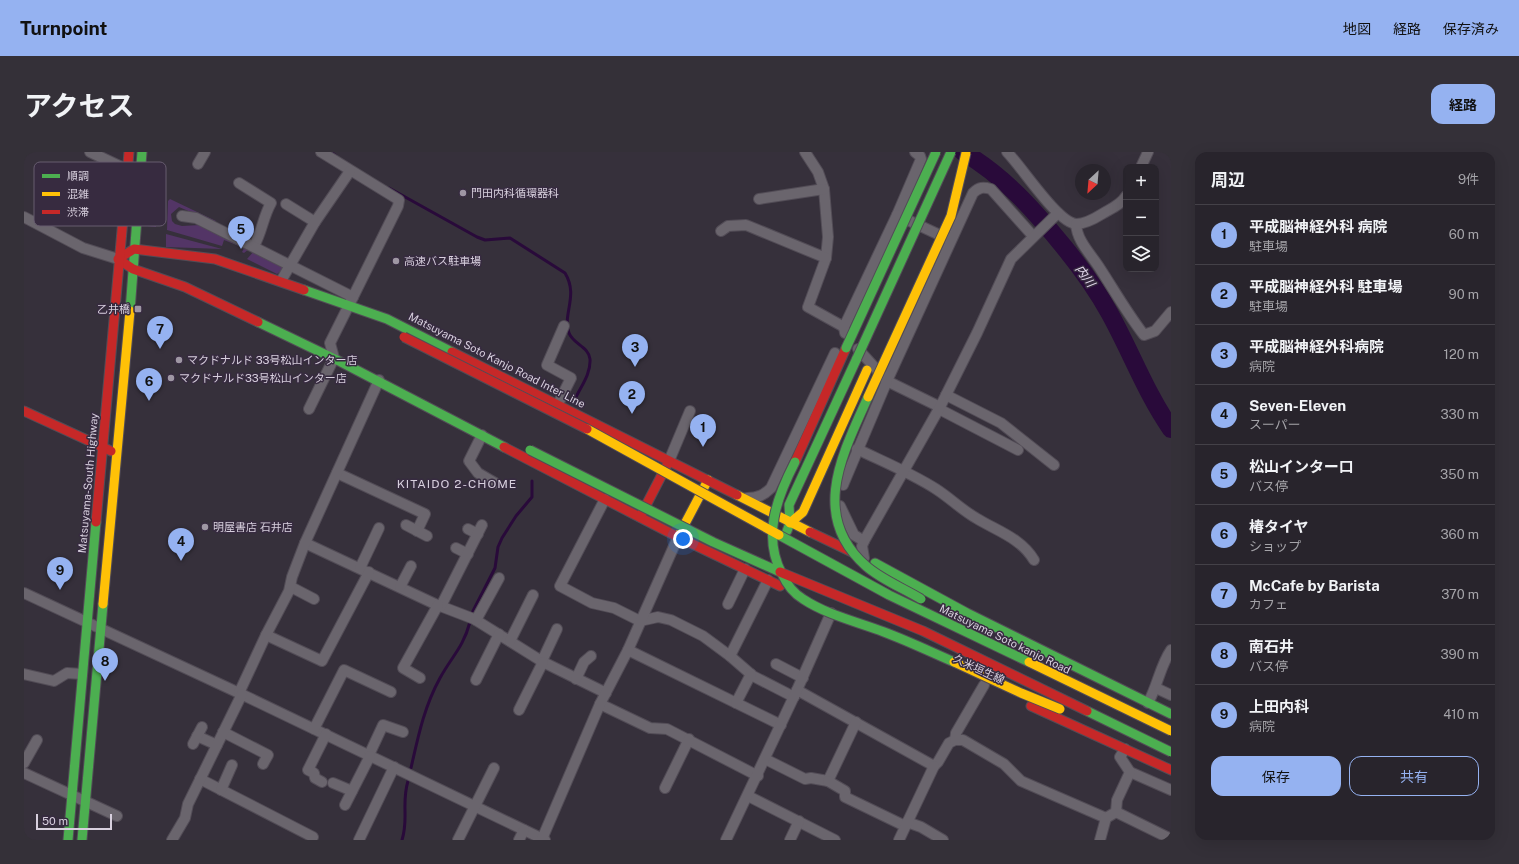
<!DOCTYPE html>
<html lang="ja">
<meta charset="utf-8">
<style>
:root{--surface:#28242c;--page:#343038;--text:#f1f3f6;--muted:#a5a4a9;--line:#444148;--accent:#95b2f1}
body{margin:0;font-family:"Public Sans","Noto Sans JP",sans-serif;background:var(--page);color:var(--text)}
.controls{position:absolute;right:12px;top:12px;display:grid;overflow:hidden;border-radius:8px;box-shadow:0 4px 16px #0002}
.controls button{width:36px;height:36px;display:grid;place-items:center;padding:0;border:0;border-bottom:1px solid var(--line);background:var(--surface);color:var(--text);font:20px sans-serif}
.compass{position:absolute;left:1051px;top:12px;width:36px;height:36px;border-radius:50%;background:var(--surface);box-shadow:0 4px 16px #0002;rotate:206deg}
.scale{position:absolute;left:12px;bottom:10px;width:76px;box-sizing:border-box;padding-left:4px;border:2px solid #d7cfdd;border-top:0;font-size:11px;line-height:14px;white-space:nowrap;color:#d7cfdd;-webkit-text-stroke:3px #372b40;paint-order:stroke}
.you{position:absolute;left:659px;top:387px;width:14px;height:14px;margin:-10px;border:3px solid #fff;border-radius:50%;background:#1a73e8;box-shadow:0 0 0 6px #1a73e833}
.badge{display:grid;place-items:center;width:26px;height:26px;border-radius:50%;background:var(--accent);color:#111;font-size:13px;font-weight:700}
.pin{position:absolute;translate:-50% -33px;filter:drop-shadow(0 1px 2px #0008)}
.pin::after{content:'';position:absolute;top:21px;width:14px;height:12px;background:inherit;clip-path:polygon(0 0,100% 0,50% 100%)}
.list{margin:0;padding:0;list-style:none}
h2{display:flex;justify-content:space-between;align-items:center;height:52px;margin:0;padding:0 16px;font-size:17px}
h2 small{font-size:13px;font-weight:400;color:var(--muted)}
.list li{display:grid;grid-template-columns:26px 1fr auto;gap:12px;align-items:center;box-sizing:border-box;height:60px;padding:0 16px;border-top:1px solid var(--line)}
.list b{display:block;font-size:15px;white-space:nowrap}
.list p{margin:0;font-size:13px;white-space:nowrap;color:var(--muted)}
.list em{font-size:13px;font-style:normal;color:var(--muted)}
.actions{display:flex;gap:8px;padding:12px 16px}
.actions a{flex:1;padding:9px 0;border:1px solid var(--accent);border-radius:12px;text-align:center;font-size:14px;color:var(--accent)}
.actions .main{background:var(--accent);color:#111}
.icon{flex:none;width:22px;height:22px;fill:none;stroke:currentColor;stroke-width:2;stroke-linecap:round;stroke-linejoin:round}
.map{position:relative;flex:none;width:1147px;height:688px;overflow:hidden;border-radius:12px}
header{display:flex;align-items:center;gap:24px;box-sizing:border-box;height:56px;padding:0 20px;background:var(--accent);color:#111}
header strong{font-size:19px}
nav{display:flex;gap:22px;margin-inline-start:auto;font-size:14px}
.intro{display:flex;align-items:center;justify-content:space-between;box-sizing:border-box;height:96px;padding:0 24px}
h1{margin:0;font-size:28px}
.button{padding:10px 18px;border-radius:12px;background:var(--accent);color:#111;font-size:14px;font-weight:700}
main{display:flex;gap:24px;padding:0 24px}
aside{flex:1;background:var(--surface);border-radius:12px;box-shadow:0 4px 16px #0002}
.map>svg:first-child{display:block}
.green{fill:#533566}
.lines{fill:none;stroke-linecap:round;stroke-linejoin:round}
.stream{stroke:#290a3a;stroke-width:3}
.river{stroke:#290a3a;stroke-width:18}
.street-casing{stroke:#524c56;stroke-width:12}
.fast-casing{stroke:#524c56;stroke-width:11}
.slow-casing{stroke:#524c56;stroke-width:11}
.jam-casing{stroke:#524c56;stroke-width:11}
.street{stroke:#6a656d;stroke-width:10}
.fast{stroke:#4caf50;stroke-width:9}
.slow{stroke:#ffc107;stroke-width:9}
.jam{stroke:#c62828;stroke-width:9}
.fast-bridge-casing{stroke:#524c56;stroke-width:11;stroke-linecap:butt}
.slow-bridge-casing{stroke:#524c56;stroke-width:11;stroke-linecap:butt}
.jam-bridge-casing{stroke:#524c56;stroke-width:11;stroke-linecap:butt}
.fast-bridge{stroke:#4caf50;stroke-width:9}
.slow-bridge{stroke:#ffc107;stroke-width:9}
.jam-bridge{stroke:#c62828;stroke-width:9}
.poi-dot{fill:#9f97a4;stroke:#372b40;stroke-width:1.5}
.labels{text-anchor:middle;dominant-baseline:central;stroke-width:3;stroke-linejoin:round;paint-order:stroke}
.poi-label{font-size:11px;fill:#d7cfdd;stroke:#372b40;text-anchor:start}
.street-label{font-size:11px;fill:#d7cfdd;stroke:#372b40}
.water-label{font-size:12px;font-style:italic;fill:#e7dcf0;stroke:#372b40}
.neighbourhood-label{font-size:12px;letter-spacing:1px;fill:#d7cfdd;stroke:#372b40}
.key{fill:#372b40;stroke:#675c6f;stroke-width:1}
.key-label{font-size:11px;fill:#d7cfdd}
</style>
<header>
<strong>Turnpoint</strong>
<nav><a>地図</a><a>経路</a><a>保存済み</a></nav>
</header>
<div class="intro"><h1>アクセス</h1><a class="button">経路</a></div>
<main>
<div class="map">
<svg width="1147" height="688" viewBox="0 0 1147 688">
<rect width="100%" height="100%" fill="#36303b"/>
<!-- green -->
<g class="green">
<path d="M123 19 135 34 132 75 123 74 126 39Z"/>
<path d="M146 47 192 69 190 70 155 55 147 62 148 69 151 72 158 74 176 73 225 97 220 101 218 100 220 96 200 88 198 94 143 78 144 49Z"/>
<path d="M142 82 198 97 142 95Z"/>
<path d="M230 99 259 114 257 119 253 122 223 107Z"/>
</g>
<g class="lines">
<!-- stream -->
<g class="stream">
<path d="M307 0 312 4"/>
<path d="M365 36 453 85 461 88 486 86 541 121C555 144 538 162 545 181 549 192 565 195 566 207 567 221 558 233 552 245"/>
<path d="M448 461 471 416 474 395 478 386 492 364 508 345V329"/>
<path d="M387 616C394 585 400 555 416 526 428 504 439 496 446 470"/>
<path d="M378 688C385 666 377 652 384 629"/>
</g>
<!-- river -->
<path class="river" d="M939 0C980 24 1010 58 1040 95 1057 116 1073 138 1086 162 1107 200 1122 241 1147 277"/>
<!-- street casing -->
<g class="street-casing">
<g id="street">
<path d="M66 0 106 19"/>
<path d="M297 0 375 48 374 54 329 145"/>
<path d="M781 0 794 20 800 37 804 85 802 106 784 155 820 175"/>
<path d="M983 0C998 15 1033 70 1052 72 1061 72 1070 67 1078 62 1086 57 1097 53 1102 44"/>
<path d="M174 12 181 0"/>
<path d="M1117 15 1124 0"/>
<path d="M215 31 247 51C239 65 238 80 230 94"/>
<path d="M735 47 800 37"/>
<path d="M262 52 291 70"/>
<path d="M873 63 897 7 896 4 891 0"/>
<path d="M158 64 172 66 329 145 306 191 310 206 285 257"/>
<path d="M0 65 59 96 94 107"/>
<path d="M1052 72C1053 89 1066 101 1075 115 1090 138 1103 161 1120 183L1131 179 1147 160"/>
<path d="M697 79 704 74 722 73 802 106"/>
<path d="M257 129 291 70 326 19"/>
<path d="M821 181 820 175 873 63 922 86"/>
<path d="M922 243 977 271 1030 313"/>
<path d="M534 252 547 226 523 213 540 174"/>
<path d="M916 255 863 229 949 41C955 35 959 35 967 37L1009 84"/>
<path d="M915 257 994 298"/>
<path d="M458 283 445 309 454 321 471 331"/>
<path d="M833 297C860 310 887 321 912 337 926 346 938 358 952 366 973 379 997 386 1010 408"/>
<path d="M645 309 666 259"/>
<path d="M313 321 401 362 393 379"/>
<path d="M819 333 863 229 834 197"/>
<path d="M723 346C734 346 740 343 747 336L811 201"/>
<path d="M581 347 536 434 568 451 590 456 616 469 634 465 647 468 679 484 706 504 729 524 770 545"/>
<path d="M816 354 830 383 840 389 838 394 840 406"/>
<path d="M382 373 403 384"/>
<path d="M444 377 454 382"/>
<path d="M840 389 916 255 953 181 987 107 1034 61"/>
<path d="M281 391 411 452 450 467 519 510 582 541"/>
<path d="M432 396 444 402"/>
<path d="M336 416 355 376"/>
<path d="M267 435 290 447"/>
<path d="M376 435 387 414"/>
<path d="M0 441 215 541 521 688"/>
<path d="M704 452 721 417"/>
<path d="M417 454 458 373"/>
<path d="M452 468 475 426"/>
<path d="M242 483 298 509 345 420"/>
<path d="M486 489 509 443"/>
<path d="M604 498 757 573"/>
<path d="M706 504 744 428"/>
<path d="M518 509 533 477"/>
<path d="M752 512 779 526"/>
<path d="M0 522 30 529 43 521 58 522"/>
<path d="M396 526 379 516 414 453"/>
<path d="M552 527 560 510 567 504"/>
<path d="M452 528 475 482"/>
<path d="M1132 536 1147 543"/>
<path d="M773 538 910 614 914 610 925 591 931 588H939L980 612 997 629 1082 666"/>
<path d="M215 541 242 483 265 439 268 425 281 391 355 228"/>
<path d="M712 551 727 522"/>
<path d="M1124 551C1134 533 1136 514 1147 498"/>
<path d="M576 552 626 576 643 577 734 624"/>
<path d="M495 558 519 510"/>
<path d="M290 577 320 518 367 540"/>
<path d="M199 580 244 603 239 612"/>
<path d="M173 584 193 593"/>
<path d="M931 588 932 581 960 533"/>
<path d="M169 592 178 575"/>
<path d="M345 603 359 573 379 580"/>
<path d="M741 607 781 627 787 626 804 629 832 570"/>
<path d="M0 611 13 588"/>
<path d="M1106 620 1147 638"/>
<path d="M0 621 93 664"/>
<path d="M176 627 289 685"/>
<path d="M804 629 821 639V645L881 674"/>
<path d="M298 630 291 626 290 621 284 618 302 582"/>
<path d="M309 631 328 639"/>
<path d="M641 636 665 587"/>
<path d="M197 638 208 613"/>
<path d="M724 644 811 688"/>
<path d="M321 653 346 604"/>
<path d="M1092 660 1147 687"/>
<path d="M883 670 897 675 919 688"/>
<path d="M518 687 576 552 604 498 654 385"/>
<path d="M148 688 161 666 164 652 218 542"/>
<path d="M335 688 370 615"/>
<path d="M434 688 470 616"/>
<path d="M495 688 500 678"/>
<path d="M702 688 773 538 807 461"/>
<path d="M766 688 775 669"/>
<path d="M875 688 910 614"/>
<path d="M1076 688 1082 666 1092 660 1093 648 1106 620 1096 605 1101 597"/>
</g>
</g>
<!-- fast casing -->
<g class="fast-casing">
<g id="fast">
<path d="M280 138 363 167 428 200"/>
<path d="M106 159 118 0"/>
<path d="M234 170 317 210 480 295"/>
<path d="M763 379 766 371 765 353 833 206"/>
<path d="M851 411 943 461 1147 562"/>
<path d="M44 688 72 370"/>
<path d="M58 688 79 452"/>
</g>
</g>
<!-- slow casing -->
<g class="slow-casing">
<g id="slow">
<path d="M713 343 786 380"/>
<path d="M766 371 779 360 843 218"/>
<path d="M654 385 684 328"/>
<path d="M79 452 106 159"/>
</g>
</g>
<!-- jam casing -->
<g class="jam-casing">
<g id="jam">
<path d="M234 170 161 135 109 117 94 107 110 97 191 107 280 138"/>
<path d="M428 200 713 343"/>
<path d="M0 259 87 299"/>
<path d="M480 295 654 385 756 434"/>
<path d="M771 310 822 196"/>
<path d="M616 365 645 309"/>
<path d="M72 370 105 0"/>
<path d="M786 380 830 401"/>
<path d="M1007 554 1147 618"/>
</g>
</g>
<!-- street -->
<use href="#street" class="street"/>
<!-- fast -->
<use href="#fast" class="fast"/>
<!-- slow -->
<use href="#slow" class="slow"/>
<!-- jam -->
<use href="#jam" class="jam"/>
<!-- fast-bridge casing -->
<g class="fast-bridge-casing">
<g id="fast-bridge">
<path d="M822 196 912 0"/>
<path d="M833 206 927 0"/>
<path d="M844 245C819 301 785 364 842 414 858 428 879 436 897 447"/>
<path d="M506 298 689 390 756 420"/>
<path d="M771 310C753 345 738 384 758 422 763 433 769 441 779 447 803 463 834 470 860 480 884 489 907 500 930 510"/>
<path d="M755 383 865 443 1005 510"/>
<path d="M1063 559 1147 600"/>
</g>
</g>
<!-- slow-bridge casing -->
<g class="slow-bridge-casing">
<g id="slow-bridge">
<path d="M844 245 927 64 942 1"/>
<path d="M563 277 755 383"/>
<path d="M930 510 997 541 1036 557"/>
<path d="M1005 510 1147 579"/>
</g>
</g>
<!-- jam-bridge casing -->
<g class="jam-bridge-casing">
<g id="jam-bridge">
<path d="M380 185 563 277"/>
<path d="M756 420 899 479 1063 559"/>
</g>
</g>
<!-- fast-bridge -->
<use href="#fast-bridge" class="fast-bridge"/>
<!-- slow-bridge -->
<use href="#slow-bridge" class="slow-bridge"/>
<!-- jam-bridge -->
<use href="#jam-bridge" class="jam-bridge"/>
</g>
<!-- markers -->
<g class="poi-dot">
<circle cx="439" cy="41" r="4"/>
<circle cx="372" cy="109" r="4"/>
<rect x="110" y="153" width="8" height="8" rx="2"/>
<circle cx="155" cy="208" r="4"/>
<circle cx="147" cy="226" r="4"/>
<circle cx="181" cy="375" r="4"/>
</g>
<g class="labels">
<!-- poi labels -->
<g class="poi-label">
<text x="447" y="41">門田内科循環器科</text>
<text x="380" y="109">高速バス駐車場</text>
<text x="106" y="157" text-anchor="end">乙井橋</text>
<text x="163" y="208">マクドナルド 33号松山インター店</text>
<text x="155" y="226">マクドナルド33号松山インター店</text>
<text x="189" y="375">明屋書店 石井店</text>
</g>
<!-- street labels -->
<g class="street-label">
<text transform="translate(473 208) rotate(27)">Matsuyama Soto Kanjo Road Inter Line</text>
<text transform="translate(64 331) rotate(-85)">Matsuyama-South Highway</text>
<text transform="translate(981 487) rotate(26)">Matsuyama Soto kanjo Road</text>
<text transform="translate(955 517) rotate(25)">久米垣生線</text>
</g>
<!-- water labels -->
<g class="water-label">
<text transform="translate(1061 124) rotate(54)">内川</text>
</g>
<!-- neighbourhood labels -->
<g class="neighbourhood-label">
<text x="433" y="332">KITAIDO 2-CHOME</text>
</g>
</g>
<!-- legend -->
<rect x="10" y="10" width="132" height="64" rx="6" class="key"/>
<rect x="18" y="22" width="18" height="4" fill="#4caf50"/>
<rect x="18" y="40" width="18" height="4" fill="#ffc107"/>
<rect x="18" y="58" width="18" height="4" fill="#c62828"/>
<g class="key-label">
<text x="43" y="28">順調</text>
<text x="43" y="46">混雑</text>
<text x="43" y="64">渋滞</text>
</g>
</svg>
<div class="controls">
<button>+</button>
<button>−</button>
<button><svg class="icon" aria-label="layers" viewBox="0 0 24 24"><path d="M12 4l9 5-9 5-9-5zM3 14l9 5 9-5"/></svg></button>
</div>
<svg class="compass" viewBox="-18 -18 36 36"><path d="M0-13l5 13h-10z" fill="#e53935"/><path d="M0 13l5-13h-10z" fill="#a5a4a9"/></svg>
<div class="scale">50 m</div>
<div class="you"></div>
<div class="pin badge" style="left:679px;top:295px">1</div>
<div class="pin badge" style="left:608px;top:262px">2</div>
<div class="pin badge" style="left:611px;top:215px">3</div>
<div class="pin badge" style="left:157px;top:409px">4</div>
<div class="pin badge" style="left:217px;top:97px">5</div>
<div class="pin badge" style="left:125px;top:249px">6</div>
<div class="pin badge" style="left:136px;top:197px">7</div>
<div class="pin badge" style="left:81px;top:529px">8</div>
<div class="pin badge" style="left:36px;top:438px">9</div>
</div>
<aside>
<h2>周辺<small>9件</small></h2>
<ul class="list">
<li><span class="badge">1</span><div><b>平成脳神経外科 病院</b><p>駐車場</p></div><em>60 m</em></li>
<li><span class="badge">2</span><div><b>平成脳神経外科 駐車場</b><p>駐車場</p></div><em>90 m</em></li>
<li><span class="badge">3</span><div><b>平成脳神経外科病院</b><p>病院</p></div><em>120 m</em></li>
<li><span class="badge">4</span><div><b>Seven-Eleven</b><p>スーパー</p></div><em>330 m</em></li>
<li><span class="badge">5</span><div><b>松山インター口</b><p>バス停</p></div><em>350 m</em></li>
<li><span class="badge">6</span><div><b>椿タイヤ</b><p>ショップ</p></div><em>360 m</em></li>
<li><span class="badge">7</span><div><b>McCafe by Barista</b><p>カフェ</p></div><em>370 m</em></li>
<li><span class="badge">8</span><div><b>南石井</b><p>バス停</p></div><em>390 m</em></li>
<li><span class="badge">9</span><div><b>上田内科</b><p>病院</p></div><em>410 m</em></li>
</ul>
<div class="actions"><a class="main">保存</a><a>共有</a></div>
</aside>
</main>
